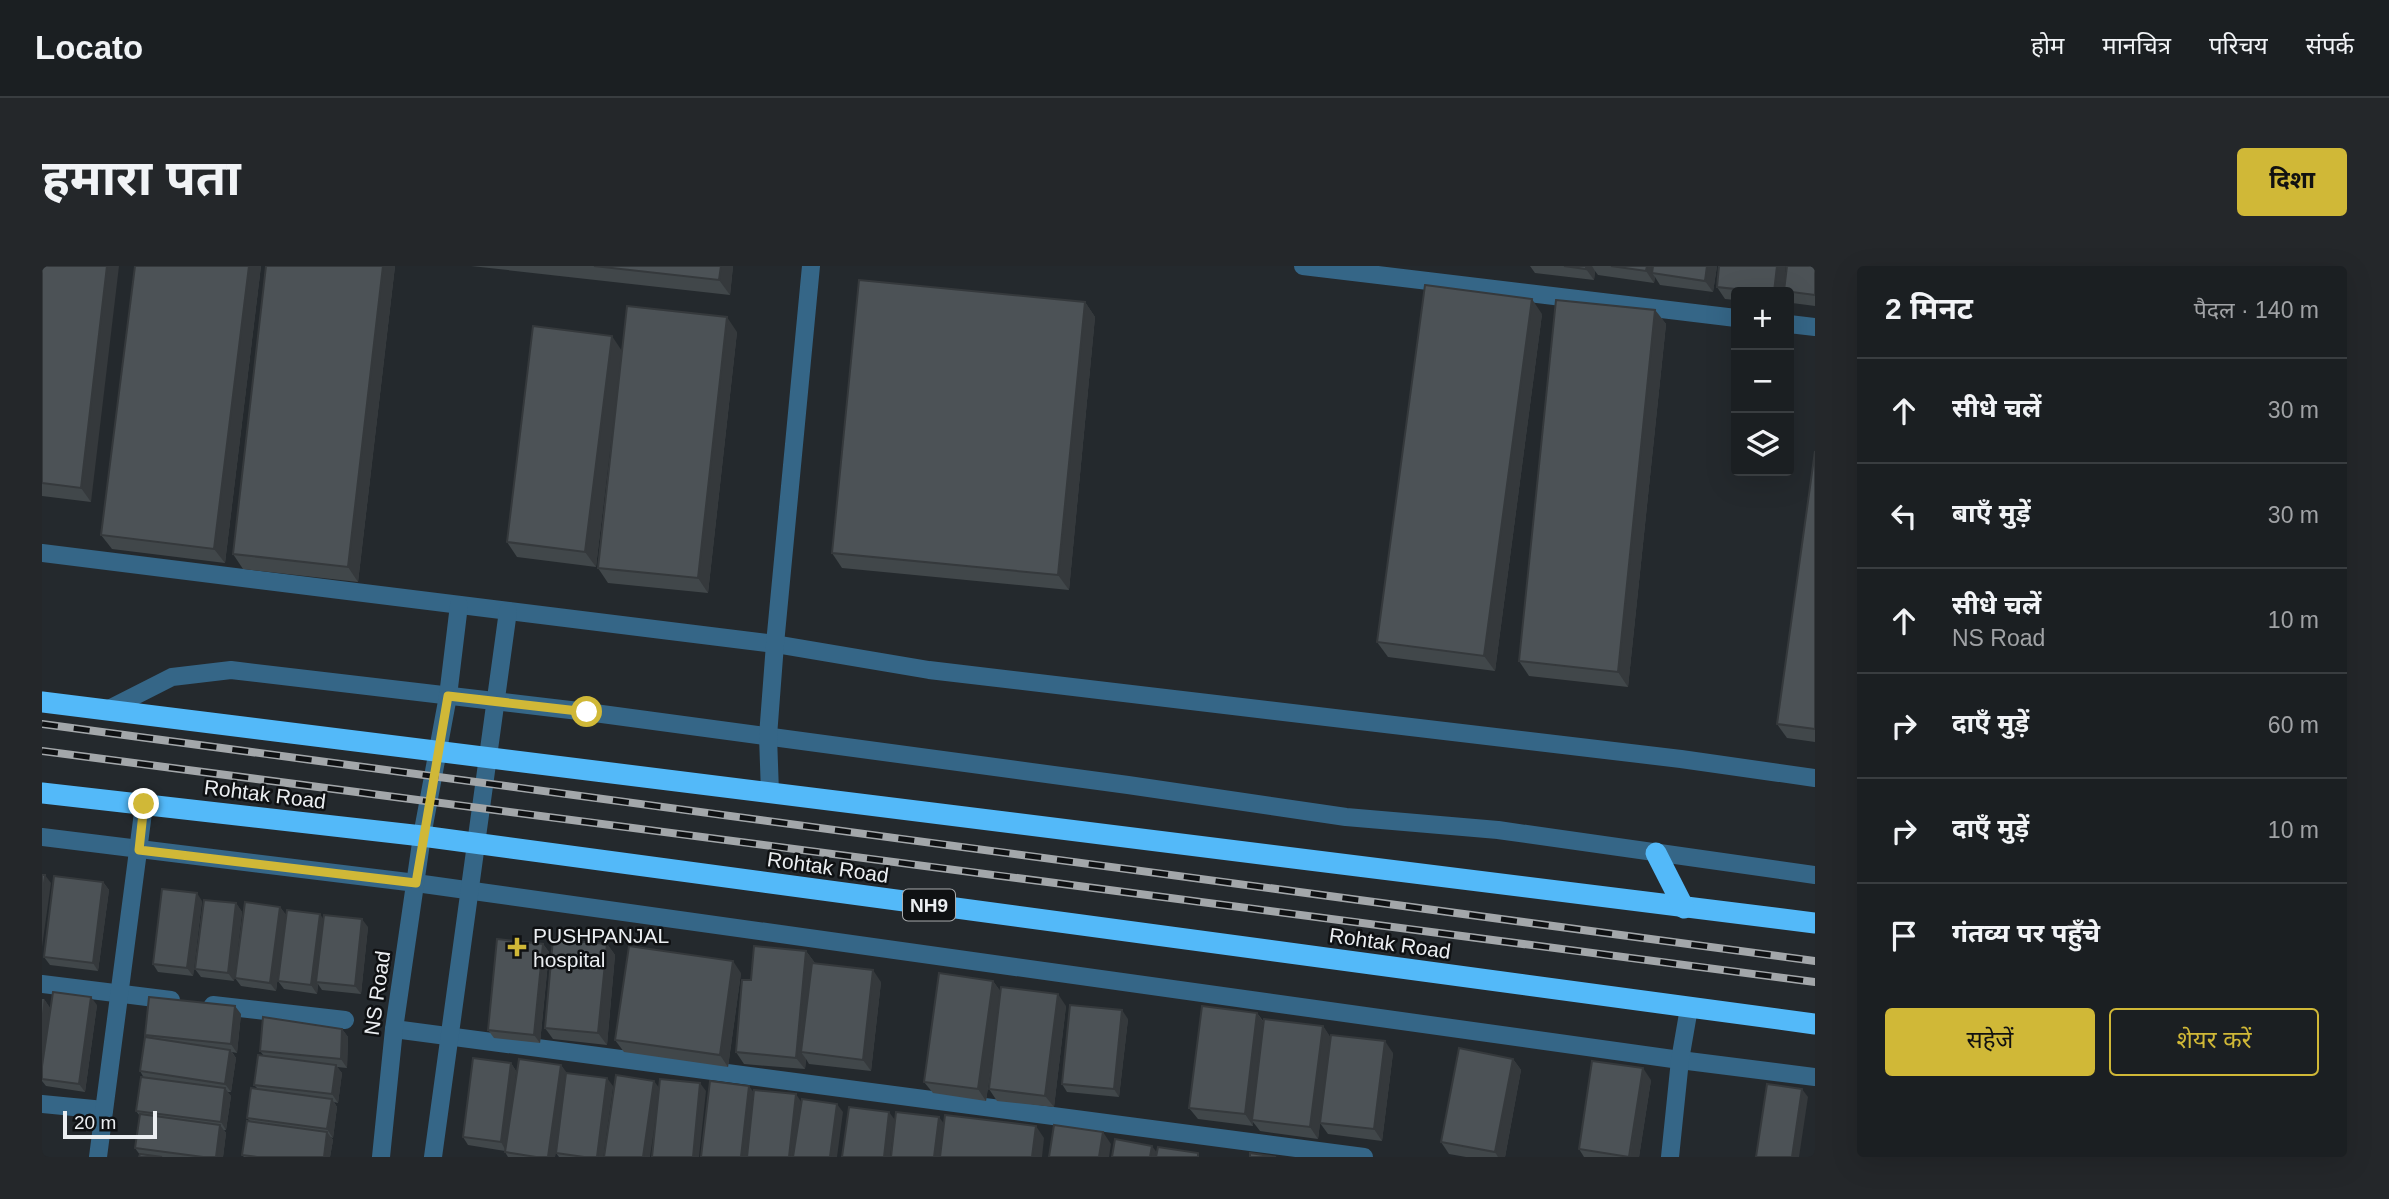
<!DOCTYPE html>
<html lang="hi">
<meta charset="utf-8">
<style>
:root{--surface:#1b1f22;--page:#24272a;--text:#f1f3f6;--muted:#a0a2a5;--line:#393d40;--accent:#d0b837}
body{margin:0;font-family:Helvetica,"Noto Sans Devanagari",sans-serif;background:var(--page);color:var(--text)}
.controls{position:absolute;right:21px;top:21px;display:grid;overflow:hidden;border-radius:7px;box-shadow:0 7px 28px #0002}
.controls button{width:63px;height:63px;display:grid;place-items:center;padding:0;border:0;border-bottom:2px solid var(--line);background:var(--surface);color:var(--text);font:35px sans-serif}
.scale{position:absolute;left:21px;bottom:18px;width:94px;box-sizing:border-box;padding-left:7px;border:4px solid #ebeef1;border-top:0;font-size:19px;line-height:24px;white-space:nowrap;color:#ebeef1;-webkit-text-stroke:5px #0f1113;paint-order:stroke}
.stop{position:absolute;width:21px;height:21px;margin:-16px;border:5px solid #d0b837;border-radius:50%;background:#fff}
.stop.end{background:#d0b837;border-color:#fff;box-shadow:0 2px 7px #0008}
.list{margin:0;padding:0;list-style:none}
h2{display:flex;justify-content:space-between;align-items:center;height:91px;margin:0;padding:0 28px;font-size:30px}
h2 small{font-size:23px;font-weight:400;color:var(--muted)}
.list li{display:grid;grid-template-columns:46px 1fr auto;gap:21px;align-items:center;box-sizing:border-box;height:105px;padding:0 28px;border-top:2px solid var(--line)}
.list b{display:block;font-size:26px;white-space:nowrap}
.list p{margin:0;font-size:23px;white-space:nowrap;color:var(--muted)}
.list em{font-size:23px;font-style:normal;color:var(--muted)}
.actions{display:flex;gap:14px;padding:21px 28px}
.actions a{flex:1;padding:16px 0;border:2px solid var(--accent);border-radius:7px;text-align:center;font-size:24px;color:var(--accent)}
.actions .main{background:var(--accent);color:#111}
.icon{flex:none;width:38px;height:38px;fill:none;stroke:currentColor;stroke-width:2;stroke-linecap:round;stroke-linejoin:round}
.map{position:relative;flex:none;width:1773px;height:891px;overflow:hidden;border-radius:7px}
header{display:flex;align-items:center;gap:42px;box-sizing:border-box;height:98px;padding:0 35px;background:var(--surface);border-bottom:2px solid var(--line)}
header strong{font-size:33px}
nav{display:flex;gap:38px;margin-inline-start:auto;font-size:24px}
.intro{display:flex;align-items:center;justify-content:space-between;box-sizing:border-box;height:168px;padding:0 42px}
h1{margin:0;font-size:49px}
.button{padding:18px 32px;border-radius:7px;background:var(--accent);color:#111;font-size:24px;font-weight:700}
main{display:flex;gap:42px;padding:0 42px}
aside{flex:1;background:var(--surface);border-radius:7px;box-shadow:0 7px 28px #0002}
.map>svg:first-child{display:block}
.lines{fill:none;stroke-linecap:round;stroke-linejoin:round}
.minor{stroke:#356687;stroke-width:18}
.highway{stroke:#53b9f9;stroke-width:21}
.rail-casing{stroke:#a3a7aa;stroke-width:8}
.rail{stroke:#0f1113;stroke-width:5;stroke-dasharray:16;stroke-linecap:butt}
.wall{fill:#41474a}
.shaded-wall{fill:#35393c}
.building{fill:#4c5256;stroke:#35393c;stroke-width:2}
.route{stroke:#d0b837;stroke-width:9}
.poi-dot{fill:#d0b837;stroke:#0f1113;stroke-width:2.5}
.labels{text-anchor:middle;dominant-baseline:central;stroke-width:5;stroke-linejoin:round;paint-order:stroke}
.shield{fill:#0f1113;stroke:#a9acae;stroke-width:2}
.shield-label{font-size:19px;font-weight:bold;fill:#ebeef1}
.street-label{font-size:21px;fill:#ebeef1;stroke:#0f1113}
.poi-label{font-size:21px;fill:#ebeef1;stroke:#0f1113;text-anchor:start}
</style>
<header>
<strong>Locato</strong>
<nav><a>होम</a><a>मानचित्र</a><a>परिचय</a><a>संपर्क</a></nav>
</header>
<div class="intro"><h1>हमारा पता</h1><a class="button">दिशा</a></div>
<main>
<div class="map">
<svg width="1773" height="891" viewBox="0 0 1773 891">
<rect width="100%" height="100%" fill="#24292d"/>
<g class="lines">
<!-- minor -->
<g class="minor">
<path d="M1261 0 1694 52"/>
<path d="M1747 58 1773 61"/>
<path d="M0 287 733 378 887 404 1639 493 1773 512"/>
<path d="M65 444 130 411 189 404 545 446 1086 519 1304 551 1456 564 1773 609"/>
<path d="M728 527 726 470 733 378 769 0"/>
<path d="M0 571 374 617 1638 794 1773 811"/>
<path d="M0 718 129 734"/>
<path d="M171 739 303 754"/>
<path d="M352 763 1322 891"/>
<path d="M0 838 62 844"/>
<path d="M56 891 102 539"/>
<path d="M339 891 352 763 380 570 406 430 417 339"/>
<path d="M391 891 466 345"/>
<path d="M1628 891 1638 794 1647 742"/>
</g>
<!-- highway -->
<g class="highway">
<path d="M0 436 1773 657"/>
<path d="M0 527 380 570 1773 758"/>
<path d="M1614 587 1642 642"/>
</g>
<!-- rail casing -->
<g class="rail-casing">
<g id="rail">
<path d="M0 458 1773 695"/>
<path d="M0 485 1773 716"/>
</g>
</g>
<!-- rail -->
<use href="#rail" class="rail"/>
</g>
<!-- wall -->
<g class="wall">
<path d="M0 0 49 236 0 230Z"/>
<path d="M93 0H219L183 297 70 283 59 269Z"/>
<path d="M224 0H353L316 316 201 303 191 288Z"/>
<path d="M429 0H691L688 29Z"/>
<path d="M1488 0H1675L1671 26 1618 19 1613 11 1612 17 1556 9 1553 5 1552 14 1493 7Z"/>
<path d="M1773 0V40L1750 37 1747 32V26L1742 25V26H1694V34L1683 33 1675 21Z"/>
<path d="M1043 36 1053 51 1027 324 800 302 790 287Z"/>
<path d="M1613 44 1624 58 1586 421 1487 410 1477 395Z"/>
<path d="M1500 48 1453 405 1346 391 1335 376Z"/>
<path d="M695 66 666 327 566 317 556 302 576 115 554 301 475 291 465 276 580 84Z"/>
<path d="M1773 185V476L1745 472 1735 458Z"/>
<path d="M61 616 67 624 56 705 8 699 2 691Z"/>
<path d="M160 635 151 710 116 706 111 698Z"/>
<path d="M194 637 200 646 192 715 159 711 153 703Z"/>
<path d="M238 641 244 649 234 725 199 720 193 712Z"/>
<path d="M282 654 326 661 319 728 280 724 276 718 275 728 242 723 236 715Z"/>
<path d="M501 678 507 686 498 777 452 772 446 764Z"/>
<path d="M565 678 573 689 565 779 511 773 503 762Z"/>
<path d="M764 685 773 697 839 716 829 805 767 798 764 793 763 803 702 798 694 786 709 714Z"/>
<path d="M699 707 686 801 582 786 573 774Z"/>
<path d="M951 715 958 725 1024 740 1012 841 955 835 947 823 952 781 944 835 891 827 882 816Z"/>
<path d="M0 733H2L8 742 3 781 55 739 43 826 4 820 0 815Z"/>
<path d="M1215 747 1222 756 1281 760 1288 771 1351 787 1340 875 1286 868 1278 857 1276 873 1218 865 1211 856V860L1156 853 1147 842Z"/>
<path d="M199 748 195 787 190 786 194 792 189 826H185L189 830 184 864H182L184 867 181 891H97L98 889 93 882 98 850 94 845 102 812 98 805 105 771 103 769Z"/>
<path d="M1086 753 1077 831 1025 826 1020 818Z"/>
<path d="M300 763 306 771 305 802 295 801 300 807 296 837 292 836 295 841 291 872 289 871 291 874 288 891H202L200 889 208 855 205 852 215 822 212 819 222 790 218 785Z"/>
<path d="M1471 793 1479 804 1463 891H1424L1407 888 1399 876Z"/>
<path d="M469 797 474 805 468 851 519 799 524 807 571 820 561 891H517L514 887 518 855 513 891H466L463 886V885L426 879 421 871Z"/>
<path d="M1609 814 1597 891H1542L1537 883Z"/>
</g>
<!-- shaded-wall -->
<g class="shaded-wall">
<path d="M65 0H77L49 236 39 222Z"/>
<path d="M207 0H219L183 297 172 283Z"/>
<path d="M341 0H353L316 316 306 301Z"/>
<path d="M679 0H691L688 29 677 14Z"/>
<path d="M1544 0H1550L1553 5 1552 14 1544 3Z"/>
<path d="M1605 0H1615L1610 7 1613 11 1612 17 1604 5Z"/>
<path d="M1665 0H1675L1671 26 1663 15Z"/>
<path d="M1735 0H1744L1742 26H1732Z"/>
<path d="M1490 33 1500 48 1453 405 1442 390Z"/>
<path d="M1043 36 1053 51 1027 324 1016 309Z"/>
<path d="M1613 44 1624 58 1586 421 1576 406Z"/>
<path d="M685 51 695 66 666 327 656 312Z"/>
<path d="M570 70 580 85 554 301 543 286Z"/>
<path d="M3 609 9 617 0 681V633Z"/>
<path d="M61 616 67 624 56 705 51 697Z"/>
<path d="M155 627 160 635 151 710 145 702Z"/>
<path d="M194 637 200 646 192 715 186 707Z"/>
<path d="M238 641 244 649 234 725 228 717Z"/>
<path d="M278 648 284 657 274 716 276 718 275 728 269 719Z"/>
<path d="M320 653 326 661 319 728 313 720Z"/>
<path d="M501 678 507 686 498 777 492 769Z"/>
<path d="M565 678 573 689 565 779 556 767Z"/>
<path d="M764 685 773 697 764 787 759 786 764 793 763 803 754 792Z"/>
<path d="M691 695 699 707 686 801 678 789Z"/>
<path d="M831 704 839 716 829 805 821 794Z"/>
<path d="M951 715 959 726 944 835 936 823Z"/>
<path d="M1016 728 1024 740 1012 841 1003 830Z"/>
<path d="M49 731 55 739 43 826 37 818Z"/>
<path d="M2 733 8 742 0 802V748Z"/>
<path d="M193 740 199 748 195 787 189 778Z"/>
<path d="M1080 744 1086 753 1077 831 1072 823Z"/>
<path d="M1215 747 1223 759 1210 854 1211 856V860L1203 848Z"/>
<path d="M1281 760 1289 772 1276 873 1268 861Z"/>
<path d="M300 763 306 771 305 802 299 793Z"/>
<path d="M1343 775 1351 787 1340 875 1332 863Z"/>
<path d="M188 784 194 792 189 826 183 818Z"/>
<path d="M1471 793 1479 804 1463 891H1456L1453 886Z"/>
<path d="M469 797 474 805 464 885 459 876Z"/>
<path d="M294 799 300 807 296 837 290 828Z"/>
<path d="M519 799 525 807 513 891H506Z"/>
<path d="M1601 802 1609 814 1597 891H1588Z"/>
<path d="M565 812 571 820 561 891H555Z"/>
<path d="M612 815 618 823 608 891H601Z"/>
<path d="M658 817 664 825 657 891H651Z"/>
<path d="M707 820 713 828 706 891H699Z"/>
<path d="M183 822 189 830 184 864 179 856Z"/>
<path d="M1760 823 1766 831 1757 891H1750Z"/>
<path d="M754 828 760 837 753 891H747Z"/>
<path d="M290 833 295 841 291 872 285 863Z"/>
<path d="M795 838 801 846 795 891H788Z"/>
<path d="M847 846 853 854 848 891H842Z"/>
<path d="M897 851 903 859 899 891H892Z"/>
<path d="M178 859 184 867 181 891H174Z"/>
<path d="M994 860 1002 872 1000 891H990Z"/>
<path d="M285 866 291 874 288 891H282Z"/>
<path d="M1061 866 1069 878 1067 891H1057Z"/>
<path d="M1110 880 1116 888V891H1108Z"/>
</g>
<!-- building -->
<g class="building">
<path d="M0 0H65L39 222 0 217Z"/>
<path d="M93 0H207L172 283 59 269Z"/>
<path d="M224 0H341L306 301 191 288Z"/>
<path d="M552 0H679L677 14Z"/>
<path d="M1522 0H1544V3Z"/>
<path d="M1569 0H1605L1604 5Z"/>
<path d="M1611 0H1665L1663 15 1610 7Z"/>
<path d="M1677 0H1735L1732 26H1722L1675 21Z"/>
<path d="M1745 0H1773V29L1742 25Z"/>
<path d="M817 14 1043 36 1016 309 790 287Z"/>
<path d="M1383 19 1490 33 1442 390 1335 376Z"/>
<path d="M1514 34 1613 44 1576 406 1477 395Z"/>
<path d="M585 40 685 51 656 312 556 302Z"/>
<path d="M491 60 570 70 543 286 465 276Z"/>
<path d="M1773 185V463L1735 458Z"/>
<path d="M0 609H3L0 633Z"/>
<path d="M12 610 61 616 51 697 2 691Z"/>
<path d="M120 623 155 627 145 702 111 698Z"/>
<path d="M162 634 194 637 186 707 153 703Z"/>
<path d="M203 636 238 641 228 717 193 712Z"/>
<path d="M245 644 278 648 269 719 236 715Z"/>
<path d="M282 649 320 653 313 720 274 716Z"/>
<path d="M455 673 501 678 492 769 446 764Z"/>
<path d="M511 673 565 678 556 767 503 762Z"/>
<path d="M587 680 691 695 678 789 573 774Z"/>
<path d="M712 680 764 685 754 792 694 786 700 714H709Z"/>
<path d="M770 697 831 704 821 794 759 786Z"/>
<path d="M897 707 951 715 936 823 882 816Z"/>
<path d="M959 721 1016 728 1003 830 947 823Z"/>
<path d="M11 726 49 731 37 818 0 813V800Z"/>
<path d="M107 731 193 740 189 778 103 769Z"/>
<path d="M1028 739 1080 744 1072 823 1020 818Z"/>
<path d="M1160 740 1215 747 1203 848 1147 842Z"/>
<path d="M221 751 300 763 299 793 218 785Z"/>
<path d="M1222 753 1281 760 1268 861 1210 854Z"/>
<path d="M1289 769 1343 775 1332 863 1278 857Z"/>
<path d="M103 771 188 784 183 818 98 805Z"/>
<path d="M1417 782 1471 793 1453 886 1399 876Z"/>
<path d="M216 789 294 799 290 828 212 819Z"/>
<path d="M431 792 469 797 459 876 421 871Z"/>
<path d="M477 793 519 799 506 891H494L463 886Z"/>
<path d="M1550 795 1601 802 1587 891 1537 883Z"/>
<path d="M524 807 565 812 555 891H542L514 887Z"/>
<path d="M574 809 612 815 601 891H562Z"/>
<path d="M99 811 183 822 179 856 94 845Z"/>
<path d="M618 813 658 817 651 891H610Z"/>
<path d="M668 815 707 820 699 891H659Z"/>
<path d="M1725 818 1760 823 1750 891H1714Z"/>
<path d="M209 822 290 833 285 863 205 852Z"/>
<path d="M712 824 754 828 747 891H705Z"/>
<path d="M760 833 795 838 788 891H751Z"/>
<path d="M807 841 847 846 842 891H800Z"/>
<path d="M854 846 897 851 892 891H849Z"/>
<path d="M98 848 178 859 174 891H161L93 882Z"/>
<path d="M903 849 994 860 990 891H898Z"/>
<path d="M205 855 285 866 282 891H215L200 889Z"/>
<path d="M1012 859 1061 866 1057 891H1007Z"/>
<path d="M1073 873 1110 880 1108 891H1070Z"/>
<path d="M1116 881 1156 887V891H1114Z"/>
<path d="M1208 887 1234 891H1208Z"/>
<path d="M98 888 120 891H97Z"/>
</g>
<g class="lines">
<!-- route -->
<path class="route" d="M102 538 97 584 374 617 406 430 545 446"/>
</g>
<!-- markers -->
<path class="poi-dot" d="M471.5 670.5h7v7h7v7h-7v7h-7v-7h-7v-7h7z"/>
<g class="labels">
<!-- shield labels -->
<rect class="shield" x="861" y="623.5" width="52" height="31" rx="5"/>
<g class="shield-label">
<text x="887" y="639">NH9</text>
</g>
<!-- street labels -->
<g class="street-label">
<text transform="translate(223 528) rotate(7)">Rohtak Road</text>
<text transform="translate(786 601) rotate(8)">Rohtak Road</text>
<text transform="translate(1348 677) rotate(8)">Rohtak Road</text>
<text transform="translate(335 727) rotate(-82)">NS Road</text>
</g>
<!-- poi labels -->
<g class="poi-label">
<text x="491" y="669">PUSHPANJAL<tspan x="491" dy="24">hospital</tspan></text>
</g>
</g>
</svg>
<div class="controls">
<button>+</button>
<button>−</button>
<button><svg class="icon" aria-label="layers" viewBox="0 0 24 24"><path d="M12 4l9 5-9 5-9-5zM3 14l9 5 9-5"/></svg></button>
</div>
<div class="scale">20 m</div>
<div class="stop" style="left:545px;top:446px"></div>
<div class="stop end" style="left:102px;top:538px"></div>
</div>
<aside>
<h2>2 मिनट<small>पैदल · 140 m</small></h2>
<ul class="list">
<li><svg class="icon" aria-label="ahead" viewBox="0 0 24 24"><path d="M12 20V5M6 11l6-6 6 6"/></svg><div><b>सीधे चलें</b></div><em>30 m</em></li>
<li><svg class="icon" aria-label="left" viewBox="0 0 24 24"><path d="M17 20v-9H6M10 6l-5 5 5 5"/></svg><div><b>बाएँ मुड़ें</b></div><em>30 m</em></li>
<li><svg class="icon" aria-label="ahead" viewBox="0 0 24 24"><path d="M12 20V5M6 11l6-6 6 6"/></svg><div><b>सीधे चलें</b><p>NS Road</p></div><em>10 m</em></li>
<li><svg class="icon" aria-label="right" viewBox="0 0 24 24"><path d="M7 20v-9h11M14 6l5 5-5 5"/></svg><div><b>दाएँ मुड़ें</b></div><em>60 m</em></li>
<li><svg class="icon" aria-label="right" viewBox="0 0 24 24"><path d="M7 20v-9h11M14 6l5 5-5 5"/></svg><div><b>दाएँ मुड़ें</b></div><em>10 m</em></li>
<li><svg class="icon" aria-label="arrive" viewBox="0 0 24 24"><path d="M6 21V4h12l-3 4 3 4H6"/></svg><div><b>गंतव्य पर पहुँचे</b></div></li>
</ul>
<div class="actions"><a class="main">सहेजें</a><a>शेयर करें</a></div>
</aside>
</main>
